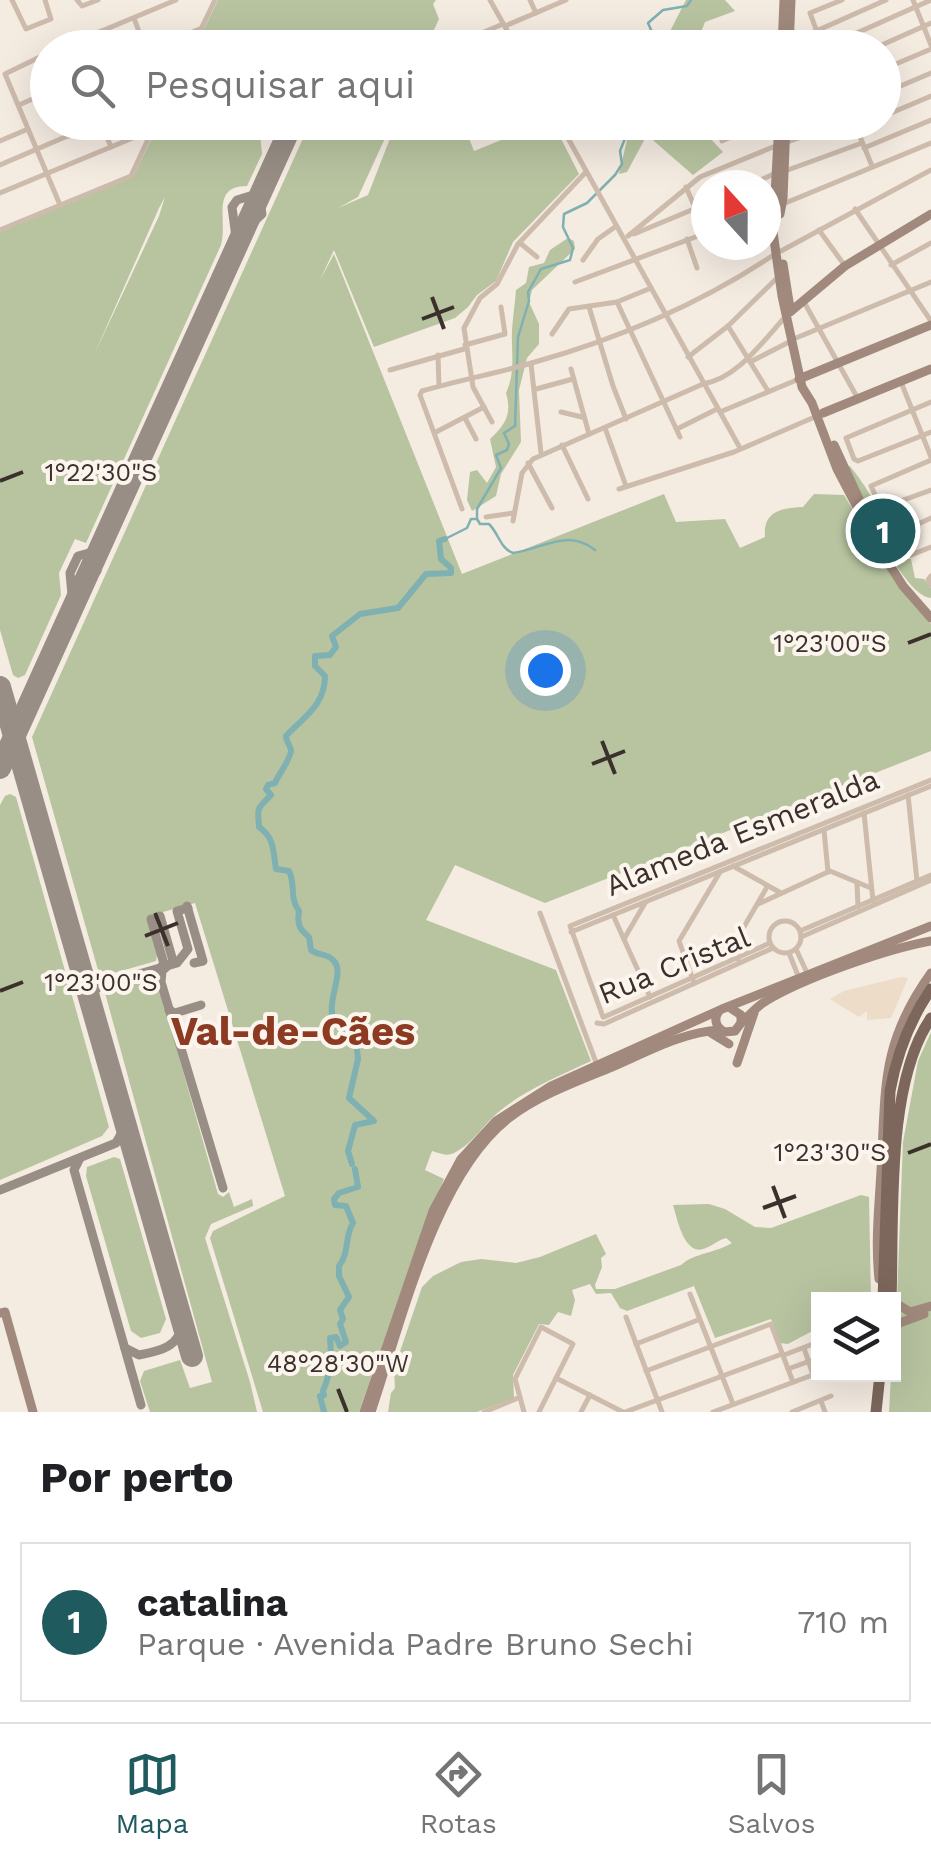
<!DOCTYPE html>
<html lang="pt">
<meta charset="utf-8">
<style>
:root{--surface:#fff;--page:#f2f2f2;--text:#202124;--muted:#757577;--line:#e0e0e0;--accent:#1f5a5e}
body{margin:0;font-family:"Work Sans",sans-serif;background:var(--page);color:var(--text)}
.controls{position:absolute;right:30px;bottom:30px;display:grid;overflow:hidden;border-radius:0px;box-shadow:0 10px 40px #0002}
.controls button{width:90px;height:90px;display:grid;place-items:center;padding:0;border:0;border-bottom:2px solid var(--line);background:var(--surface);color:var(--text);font:50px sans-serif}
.compass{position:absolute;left:691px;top:170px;width:90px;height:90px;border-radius:50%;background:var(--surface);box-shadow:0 10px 40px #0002;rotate:339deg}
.you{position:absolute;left:545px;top:670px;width:35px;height:35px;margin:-25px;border:8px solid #fff;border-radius:50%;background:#1a73e8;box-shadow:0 0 0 15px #1a73e833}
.badge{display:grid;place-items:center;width:65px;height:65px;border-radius:50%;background:var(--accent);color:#fff;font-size:32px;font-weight:700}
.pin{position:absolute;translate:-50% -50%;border:5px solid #fff;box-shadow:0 2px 10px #0006}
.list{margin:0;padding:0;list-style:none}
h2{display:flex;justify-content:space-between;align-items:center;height:130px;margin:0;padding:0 40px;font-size:42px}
h2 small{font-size:32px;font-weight:400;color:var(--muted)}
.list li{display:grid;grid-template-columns:65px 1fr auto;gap:30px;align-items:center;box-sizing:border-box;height:160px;margin:0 20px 20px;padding:0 20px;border:2px solid var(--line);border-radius:0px}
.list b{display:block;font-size:38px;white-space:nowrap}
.list p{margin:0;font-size:32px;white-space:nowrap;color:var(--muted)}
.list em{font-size:32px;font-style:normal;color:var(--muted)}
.icon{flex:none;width:55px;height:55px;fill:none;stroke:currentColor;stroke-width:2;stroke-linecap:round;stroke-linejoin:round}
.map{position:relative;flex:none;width:931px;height:1412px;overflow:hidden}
.search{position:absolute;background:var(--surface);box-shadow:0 10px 40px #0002;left:30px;right:30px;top:30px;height:110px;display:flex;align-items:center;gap:25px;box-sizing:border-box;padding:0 35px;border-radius:55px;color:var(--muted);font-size:38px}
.sheet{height:310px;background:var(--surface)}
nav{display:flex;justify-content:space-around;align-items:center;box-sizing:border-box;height:140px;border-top:2px solid var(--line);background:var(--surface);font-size:28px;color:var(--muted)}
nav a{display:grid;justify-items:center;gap:5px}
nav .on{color:var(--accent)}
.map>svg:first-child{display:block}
.green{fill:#b8c4a0;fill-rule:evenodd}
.plaza{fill:#ecdcc8}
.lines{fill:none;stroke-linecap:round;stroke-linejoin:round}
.stream{stroke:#7fb0b2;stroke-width:2.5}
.river{stroke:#7fb0b2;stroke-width:6}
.taxiway{stroke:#988e86;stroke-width:9}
.runway{stroke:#988e86;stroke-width:22}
.street{stroke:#cdbbac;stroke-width:5}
.secondary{stroke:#a18a7d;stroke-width:9}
.primary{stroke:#7d675c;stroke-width:11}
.ticks{fill:none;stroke:#3b302b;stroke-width:4}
.labels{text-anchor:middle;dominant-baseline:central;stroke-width:8;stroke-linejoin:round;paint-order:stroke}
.street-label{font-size:30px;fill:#3b302b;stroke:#fbf5ee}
.district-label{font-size:40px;font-weight:bold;fill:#8c3b22;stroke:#fbf5ee}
.ticks-label{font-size:25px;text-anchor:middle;fill:#3b302b;stroke:#fbf5ee;stroke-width:8;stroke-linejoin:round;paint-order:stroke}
</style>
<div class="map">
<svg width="931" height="1412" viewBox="0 0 931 1412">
<rect width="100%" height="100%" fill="#f4ebe1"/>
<!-- green -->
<g class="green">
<path d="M218 0H436L433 4 439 19 426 47H340L341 42 321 35 315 47 284 45 282 48H195Z"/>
<path d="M686 0H725L735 11 705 22 695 47H662Z"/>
<path d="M159 123H259L262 154 247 186C210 186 228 221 221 245L86 543 75 539 59 573 61 595 25 675 18 678 13 675 0 630V232L133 177ZM165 197 159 216 94 355 159 208Z"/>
<path d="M310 123H392L358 197 338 208 368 195 396 123H463L474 151 543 123H553L579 174 513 242 496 281 477 295 468 307 455 318 374 347 334 250 320 280 334 254 462 574 664 494 676 522 725 519 740 548 765 537C763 511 781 508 803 507L814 494 844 495 898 584 931 624V751L545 903 455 865 426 920 556 970 591 1061C561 1075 527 1089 501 1110 484 1123 474 1143 454 1153 446 1157 440 1153 432 1151L425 1170 444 1179 411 1262 359 1412H263L210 1238 213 1231 285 1196 195 903 149 916 158 949 156 961 100 977 32 737Z"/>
<path d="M631 123H696L723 152 693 175 647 135 627 172 619 174Z"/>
<path d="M568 238 574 241 575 249 532 290 529 302 539 324V344L527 358 519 390 521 442 501 474 496 496 472 511 467 500 470 472 477 470 487 483 496 467 490 439C506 424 512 414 506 393 516 371 511 353 512 330 513 316 515 303 516 290L526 283 529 267 544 263 550 250Z"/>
<path d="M850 466C873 494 887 528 907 559H911L915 578 924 579 931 588V598C903 597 858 494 843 468Z"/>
<path d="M10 794 16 797 109 1127 102 1136 0 1180V805L5 796Z"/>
<path d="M152 976 157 980 218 1194 223 1197 229 1192 234 1207 252 1199 253 1206 211 1224 205 1238 250 1382 257 1412H150L140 1381 144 1371 180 1360 190 1388 212 1382 105 993Z"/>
<path d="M931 1032V1412H889L891 1375 894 1374 903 1142 918 1061Z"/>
<path d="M114 1157 120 1159 166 1319 160 1333 141 1338 131 1331 86 1176 87 1167Z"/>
<path d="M861 1195 869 1197 871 1299 818 1300 815 1310 818 1328 788 1344 780 1343 771 1319 715 1338 694 1286 627 1311 620 1308 611 1293 596 1294 590 1284 572 1290 575 1300 571 1316 558 1312 549 1325 539 1324 513 1375 514 1398 477 1412H388L391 1393 395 1388 394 1369 422 1287 433 1276 461 1262 481 1259 516 1263 540 1257 596 1234 606 1254 601 1258 602 1267 595 1285 596 1289H615L681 1265C694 1253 716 1253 732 1243L726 1238C718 1240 711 1247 703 1249 684 1255 677 1218 673 1205L709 1204 725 1209 755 1227 771 1228Z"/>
</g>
<!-- plaza -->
<path class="plaza" d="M901 977 908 978 891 1018 867 1020V1011L859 1017 830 999 844 991Z"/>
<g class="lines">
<!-- stream -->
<g class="stream">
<path d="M659 48 648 23 663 10 687 6 691 0"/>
<path d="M477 519 480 524H489C499 534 500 548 513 553 542 549 567 528 595 550"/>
<path d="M445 539 467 528 471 519H477V509L501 468 496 455 507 450 509 444 504 433 515 426 518 337 529 301 528 292 541 269 570 260 573 248 563 227 564 214 587 203 615 175 622 164 620 151 626 136V122"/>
</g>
<!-- river -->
<g class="river">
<path d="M352 1164 348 1151 355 1125 374 1121 349 1098 358 1059 356 1039 332 1014C329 995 345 971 333 960 326 953 319 956 311 950L309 937C299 929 297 924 299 911 289 898 296 885 289 871L276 869C273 852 275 838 259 827 257 805 258 809 271 795L266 789 268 785 275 783C277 777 292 757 291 750 290 745 286 741 286 736 304 717 325 705 325 676L315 666V656L330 655 336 647 332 636 360 614 398 608 426 574 451 573V568L441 559 439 541 445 539"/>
<path d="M324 1412 320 1396 324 1395 323 1391C331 1373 332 1357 330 1338L336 1337 340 1346 346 1342 340 1324 343 1319 340 1310 349 1297 339 1276V1266C350 1252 344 1237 353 1223L346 1206 335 1205 334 1199 339 1193 358 1187 355 1169"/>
</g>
<!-- taxiway -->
<g class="taxiway">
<path d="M223 275 237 245 232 207 237 200 250 196 260 203 262 214 245 230 234 254"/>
<path d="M62 630 73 605 70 573 78 556 89 553 98 561 97 571 84 583 69 616"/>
<path d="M187 906 203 961 194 963"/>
<path d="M160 916 173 961 162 971 161 982 223 1188"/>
<path d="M151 919 164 964 160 968"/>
<path d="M83 976 92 983 101 985"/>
<path d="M91 1003 93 992 101 985 177 963 188 949 177 911 188 908"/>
<path d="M169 1010 175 1013 201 1005"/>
<path d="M80 1158 74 1170 141 1405"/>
<path d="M0 1190 116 1143 126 1125"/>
<path d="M125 1348 139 1355C160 1351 180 1347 183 1322"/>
</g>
<!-- runway -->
<g class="runway">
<path d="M0 687 192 1356"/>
<path d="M0 768 293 122"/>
</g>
<!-- street -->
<g class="street">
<path d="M12 0 26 29 51 19 45 0"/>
<path d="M77 0 82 6 98 0"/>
<path d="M490 0 517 48"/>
<path d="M530 0 536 13"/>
<path d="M913 0 931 45"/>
<path d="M134 18 145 48"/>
<path d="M505 26 566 0"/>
<path d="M101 31 108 48"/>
<path d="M792 38 805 36 886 0"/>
<path d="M458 43 503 24"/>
<path d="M61 48 176 0"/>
<path d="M154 48 202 28"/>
<path d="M192 48 215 0"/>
<path d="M823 48 931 0"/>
<path d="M823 48 810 13 842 0"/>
<path d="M875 48 931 23"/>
<path d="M48 53 5 74 60 205"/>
<path d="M884 69 931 49"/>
<path d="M884 93 931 73"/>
<path d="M19 105 48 92"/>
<path d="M884 116 931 96"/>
<path d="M64 122 69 136"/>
<path d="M101 122 111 147"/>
<path d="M559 122 740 448"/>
<path d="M854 122 872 166"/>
<path d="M856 127 868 122"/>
<path d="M0 141 28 129"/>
<path d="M722 141 764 122"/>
<path d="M785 143 842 122"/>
<path d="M864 148 931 120"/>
<path d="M0 165 100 122"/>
<path d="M785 171 862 143"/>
<path d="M749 185 774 174"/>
<path d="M686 187 706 233"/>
<path d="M0 193 152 130"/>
<path d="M855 209 931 321"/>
<path d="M766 211 931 143"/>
<path d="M0 230 131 176 156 122"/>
<path d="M819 230 845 266"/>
<path d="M634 234 706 204"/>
<path d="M628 236 700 177 778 145"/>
<path d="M687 239 697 268"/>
<path d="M520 243 537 257"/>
<path d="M781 251 931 170"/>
<path d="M583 260 598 239 615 227"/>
<path d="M891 265 931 243"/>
<path d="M575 282 706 233"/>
<path d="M617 302 680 437"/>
<path d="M804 302 857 397"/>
<path d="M589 307 613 386 626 419"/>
<path d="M728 326 768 391"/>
<path d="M552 334 569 309 617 302 651 288"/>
<path d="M796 338 931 282"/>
<path d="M465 345 505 334 501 307"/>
<path d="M438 355 439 386"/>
<path d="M688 357 728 326 778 277"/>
<path d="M750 362 791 341"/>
<path d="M531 364 541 453"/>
<path d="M571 369 589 434"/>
<path d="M390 370 464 349"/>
<path d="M901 382 931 457"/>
<path d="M536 389 573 379"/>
<path d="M931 402 846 438 854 459 858 461 931 432"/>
<path d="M561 412 582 417"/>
<path d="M720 412 799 379"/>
<path d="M465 418 476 439"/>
<path d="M492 422 473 387 464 328 480 298 497 284 518 244 586 172"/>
<path d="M605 428 626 486"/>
<path d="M677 429 717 409"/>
<path d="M436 432 484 407"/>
<path d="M562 445 588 499"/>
<path d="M931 460 871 486 881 508 931 490"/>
<path d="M528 463 552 508"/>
<path d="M619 489 734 452 817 416"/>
<path d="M462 509 420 395 422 391C460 380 498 373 535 362 620 338 702 303 775 254"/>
<path d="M486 517 513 513"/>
<path d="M931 518 897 534 911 555 931 547"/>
<path d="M513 521 522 473 533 459 703 384C738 378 763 341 786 316"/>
<path d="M931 576 928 580 931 585"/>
<path d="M908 795 917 881"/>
<path d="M864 813 873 901"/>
<path d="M824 830 828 872"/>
<path d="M733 866 781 893"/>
<path d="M857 883 858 907"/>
<path d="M758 904 830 871 871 888"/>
<path d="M540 913 597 1065"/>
<path d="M613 915 650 997"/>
<circle cx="785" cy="937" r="16"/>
<path d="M800 931 931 875"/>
<path d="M571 932 931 786"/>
<path d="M801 937 931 880"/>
<path d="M624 939 645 903"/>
<path d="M796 949 808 975"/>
<path d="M789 953 799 978"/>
<path d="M738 959 734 944 767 887"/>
<path d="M693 980 679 941 720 872"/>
<path d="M603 1017 570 926 931 780"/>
<path d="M604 1017 770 943"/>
<path d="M597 1023 604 1024 773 948"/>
<path d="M690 1294 733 1404"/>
<path d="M626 1317 662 1412"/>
<path d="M636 1344 698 1320"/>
<path d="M804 1348 813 1375"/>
<path d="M784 1355 818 1342"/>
<path d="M788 1369 818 1358"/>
<path d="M646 1371 771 1324 793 1382"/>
<path d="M556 1378 623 1412"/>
<path d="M821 1401 825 1412"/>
<path d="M484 1412 518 1398"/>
<path d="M524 1412 515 1379 541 1327 573 1344 539 1412"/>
<path d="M581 1412 590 1395"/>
<path d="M625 1412 782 1354"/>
<path d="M713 1412 818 1373"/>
<path d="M792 1412 831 1396"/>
</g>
<!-- secondary -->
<g class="secondary">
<path d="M782 48 784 0"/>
<path d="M789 48 791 0"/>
<path d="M779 122 773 232 782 296 802 387 812 403 837 469 877 545 903 586 931 618"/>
<path d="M780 214 783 198 786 122"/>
<path d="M783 264 790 308"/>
<path d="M790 312 845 266 931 214"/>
<path d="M799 379 931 325"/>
<path d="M823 413 931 369"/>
<path d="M834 445 859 499"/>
<path d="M719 1011C713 1019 716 1028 725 1032L735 1031 741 1023V1015L729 1007"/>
<path d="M742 1022C750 1015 757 1006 766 1001 804 978 887 949 931 941"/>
<path d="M711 1033 729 1044"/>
<path d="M737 1063 754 1013"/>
<path d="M879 1279C875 1243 879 1206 881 1171 886 1088 880 1044 931 973"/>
<path d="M894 1302 910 1312 931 1306"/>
<path d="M0 1313 5 1312 33 1412"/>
<path d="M894 1325 924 1314"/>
<path d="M364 1412 433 1211 461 1159 496 1121 551 1086 722 1009 931 926"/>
<path d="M371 1412C401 1324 435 1175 509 1118 539 1095 578 1081 612 1067 647 1052 682 1032 720 1030"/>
</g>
<!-- primary -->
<g class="primary">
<path d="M883 1300 890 1091C897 1053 909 1021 931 989"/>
<path d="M891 1300C894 1219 885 1084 931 1018"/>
<path d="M876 1412 880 1374"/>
</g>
</g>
<!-- ticks -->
<path class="ticks" d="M432 297 444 329M422 319 454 307M0 481 23 472M908 643 931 634M602 741 615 774M592 764 625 751M155 913 168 946M145 936 178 923M0 991 23 982M908 1153 931 1144M773 1186 785 1218M763 1208 796 1196M338 1389 347 1412"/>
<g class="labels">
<!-- street labels -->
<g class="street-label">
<text transform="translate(742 832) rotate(-22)">Alameda Esmeralda</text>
<text transform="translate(674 965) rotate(-22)">Rua Cristal</text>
</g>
<!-- district labels -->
<g class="district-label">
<text x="293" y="1031">Val-de-Cães</text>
</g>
</g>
<g class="ticks-label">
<text x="101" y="481">1°22'30"S</text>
<text x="830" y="652">1°23'00"S</text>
<text x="101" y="991">1°23'00"S</text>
<text x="830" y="1161">1°23'30"S</text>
<text x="338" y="1372">48°28'30"W</text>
</g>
</svg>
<div class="controls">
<button><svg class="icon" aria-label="layers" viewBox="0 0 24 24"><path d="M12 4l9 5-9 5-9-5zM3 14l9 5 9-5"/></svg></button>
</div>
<svg class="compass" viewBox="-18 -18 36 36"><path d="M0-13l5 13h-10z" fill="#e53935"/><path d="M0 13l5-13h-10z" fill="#757577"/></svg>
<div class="you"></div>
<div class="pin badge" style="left:883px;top:531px">1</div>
<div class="search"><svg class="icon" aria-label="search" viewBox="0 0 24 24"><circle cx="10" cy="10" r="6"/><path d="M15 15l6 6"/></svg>Pesquisar aqui</div>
</div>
<section class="sheet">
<h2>Por perto<small></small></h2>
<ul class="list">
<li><span class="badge">1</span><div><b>catalina</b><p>Parque · Avenida Padre Bruno Sechi</p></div><em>710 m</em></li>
</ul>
</section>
<nav>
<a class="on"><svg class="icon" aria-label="map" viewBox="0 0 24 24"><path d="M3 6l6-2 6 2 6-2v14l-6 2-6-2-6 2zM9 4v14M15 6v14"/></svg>Mapa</a>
<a><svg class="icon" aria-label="directions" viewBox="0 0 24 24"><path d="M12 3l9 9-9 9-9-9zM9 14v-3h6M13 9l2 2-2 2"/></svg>Rotas</a>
<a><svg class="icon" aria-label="saved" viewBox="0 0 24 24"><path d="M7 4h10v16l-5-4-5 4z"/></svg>Salvos</a>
</nav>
